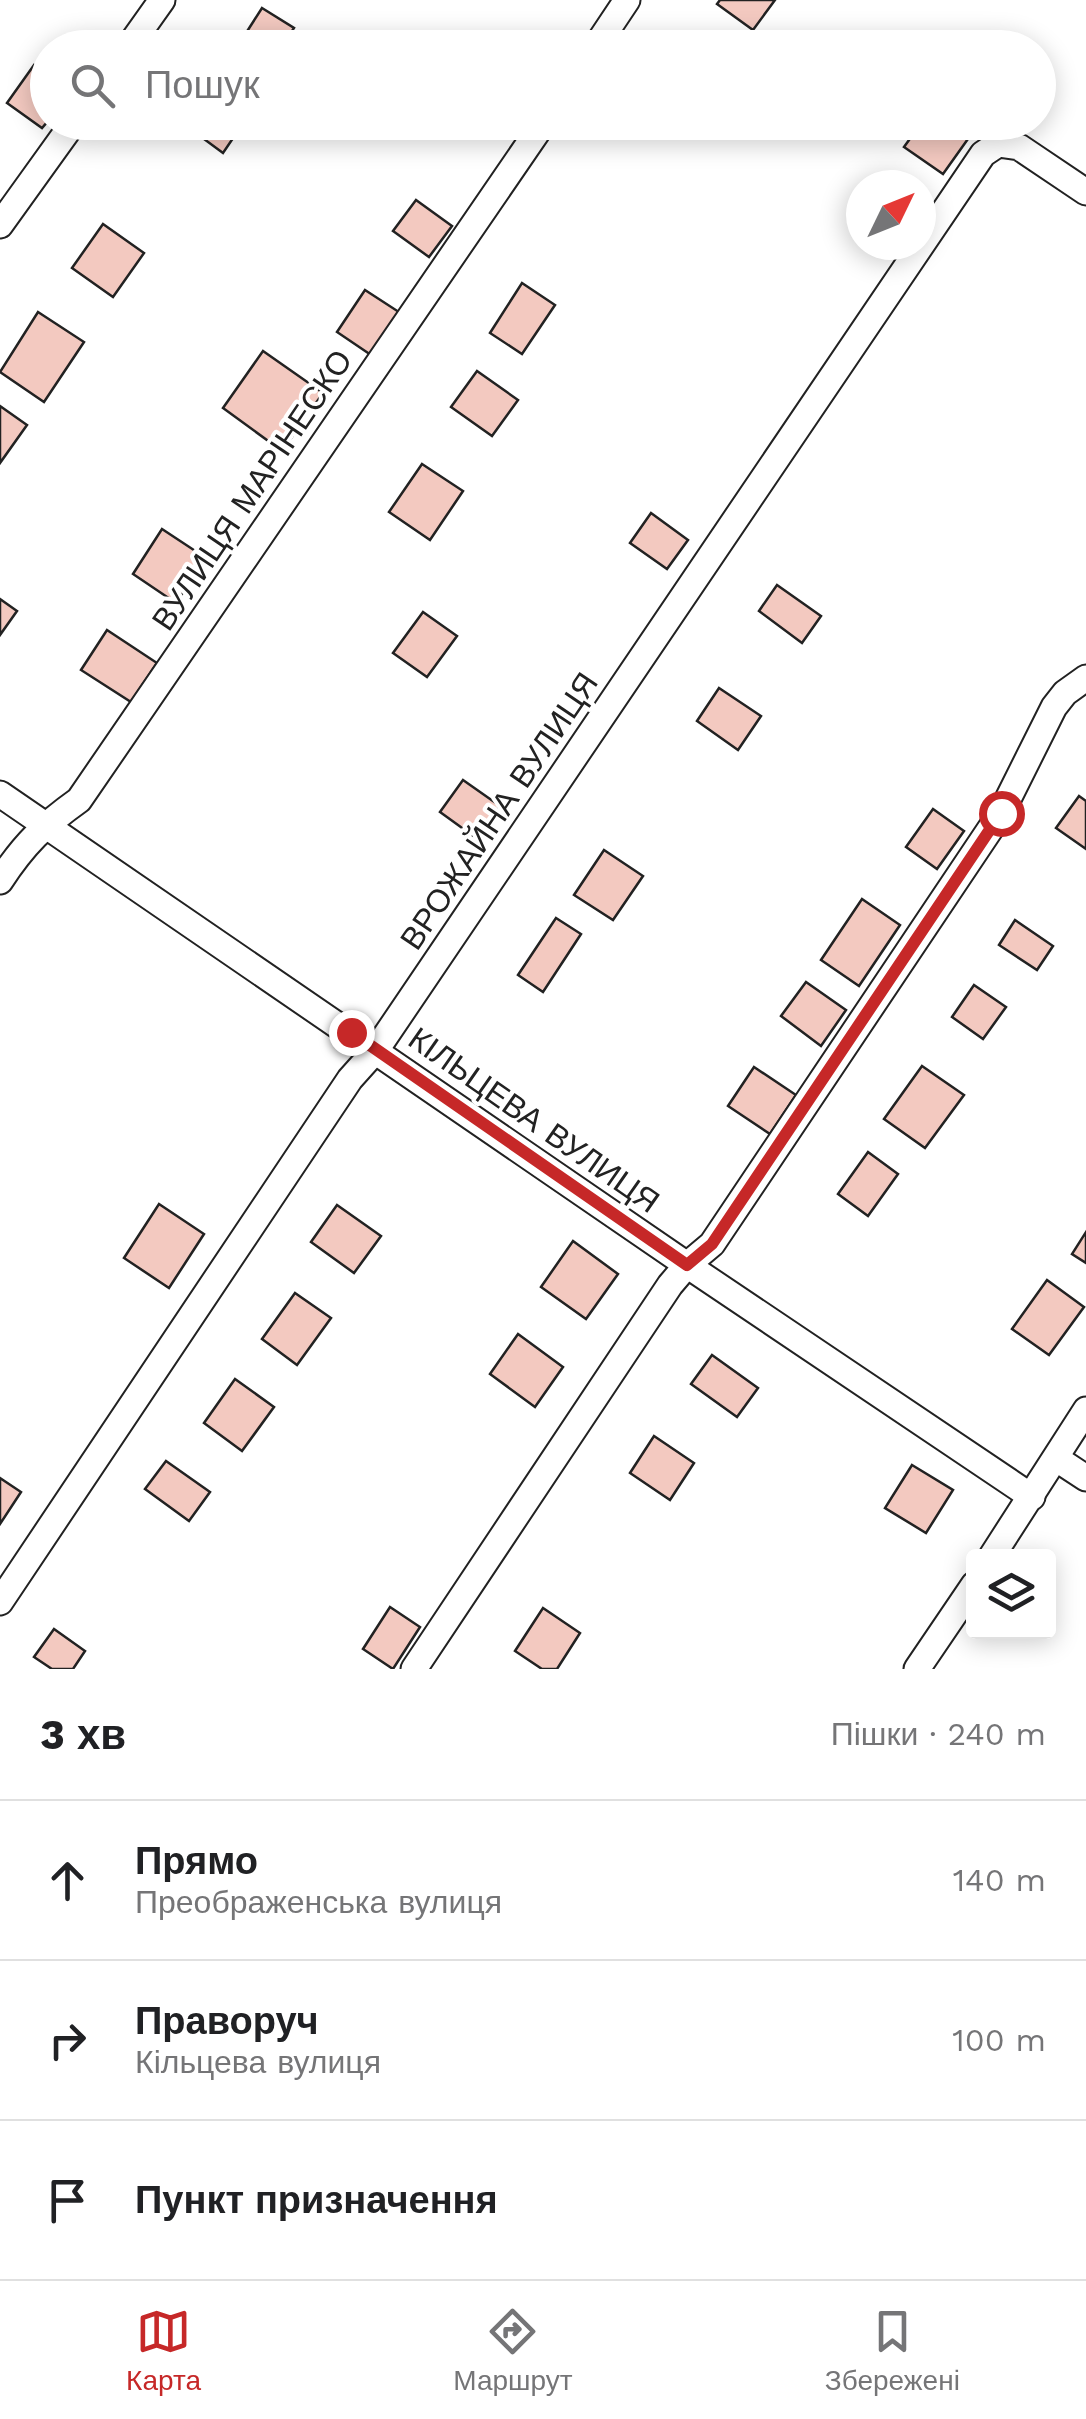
<!DOCTYPE html>
<html lang="uk">
<meta charset="utf-8">
<style>
:root{--surface:#fff;--page:#f6f6f6;--text:#202124;--muted:#757577;--line:#e0e0e0;--accent:#c62828}
body{margin:0;font-family:"Work Sans",sans-serif;background:var(--page);color:var(--text)}
.controls{position:absolute;right:30px;bottom:30px;display:grid;overflow:hidden;border-radius:10px;box-shadow:0 5px 25px #0003}
.controls button{width:90px;height:90px;display:grid;place-items:center;padding:0;border:0;border-bottom:2px solid var(--line);background:var(--surface);color:var(--text);font:50px sans-serif}
.compass{position:absolute;left:846px;top:170px;width:90px;height:90px;border-radius:50%;background:var(--surface);box-shadow:0 5px 25px #0003;rotate:47deg}
.stop{position:absolute;width:30px;height:30px;margin:-22px;border:8px solid #c62828;border-radius:50%;background:#fff}
.stop.end{background:#c62828;border-color:#fff;box-shadow:0 2px 10px #0008}
.list{margin:0;padding:0;list-style:none}
h2{display:flex;justify-content:space-between;align-items:center;height:130px;margin:0;padding:0 40px;font-size:42px}
h2 small{font-size:32px;font-weight:400;color:var(--muted)}
.list li{display:grid;grid-template-columns:65px 1fr auto;gap:30px;align-items:center;box-sizing:border-box;height:160px;padding:0 40px;border-top:2px solid var(--line)}
.list b{display:block;font-size:38px;white-space:nowrap}
.list p{margin:0;font-size:32px;white-space:nowrap;color:var(--muted)}
.list em{font-size:32px;font-style:normal;color:var(--muted)}
.icon{flex:none;width:55px;height:55px;fill:none;stroke:currentColor;stroke-width:2;stroke-linecap:round;stroke-linejoin:round}
.map{position:relative;flex:none;width:1086px;height:1669px;overflow:hidden}
.search{position:absolute;background:var(--surface);box-shadow:0 5px 25px #0003;left:30px;right:30px;top:30px;height:110px;display:flex;align-items:center;gap:25px;box-sizing:border-box;padding:0 35px;border-radius:55px;color:var(--muted);font-size:38px}
.sheet{height:610px;background:var(--surface)}
nav{display:flex;justify-content:space-around;align-items:center;box-sizing:border-box;height:140px;border-top:2px solid var(--line);background:var(--surface);font-size:28px;color:var(--muted)}
nav a{display:grid;justify-items:center;gap:5px}
nav .on{color:var(--accent)}
.map>svg:first-child{display:block}
.building{fill:#f3c9c0;stroke:#222;stroke-width:2.5}
.lines{fill:none;stroke-linecap:round;stroke-linejoin:round}
.street-casing{stroke:#222;stroke-width:29}
.street{stroke:#fff;stroke-width:25}
.route{stroke:#c62828;stroke-width:12}
.labels{text-anchor:middle;dominant-baseline:central;stroke-width:8;stroke-linejoin:round;paint-order:stroke}
.street-label{font-size:32px;fill:#222;stroke:#fff}
</style>
<div class="map">
<svg width="1086" height="1669" viewBox="0 0 1086 1669">
<rect width="100%" height="100%" fill="#fff"/>
<!-- building -->
<g class="building">
<path d="M720 0H775L753 30 717 4Z"/>
<path d="M262 8 294 28 281 48H244L239 44Z"/>
<path d="M34 65 48 75V121L42 128 7 103Z"/>
<path d="M181 122H244L223 153Z"/>
<path d="M922 122H980L943 174 904 147Z"/>
<path d="M416 200 452 226 429 257 393 231Z"/>
<path d="M103 224 144 253 113 297 72 268Z"/>
<path d="M522 283 555 305 522 354 490 333Z"/>
<path d="M365 290 402 314 374 357 337 332Z"/>
<path d="M38 312 84 342 44 402 0 372Z"/>
<path d="M263 351 323 393 282 451 223 408Z"/>
<path d="M477 371 518 400 492 436 451 407Z"/>
<path d="M0 406 27 425 0 463Z"/>
<path d="M422 464 463 491 430 540 389 512Z"/>
<path d="M651 513 688 540 667 569 630 543Z"/>
<path d="M162 529 206 558 176 603 133 574Z"/>
<path d="M777 585 821 616 802 643 759 611Z"/>
<path d="M0 599 17 611 0 635Z"/>
<path d="M423 612 457 636 427 677 393 653Z"/>
<path d="M107 630 157 663 131 702 81 670Z"/>
<path d="M719 688 761 716 738 750 697 721Z"/>
<path d="M463 780 500 806 476 838 440 812Z"/>
<path d="M1079 796 1086 801V849L1056 828Z"/>
<path d="M933 809 964 831 937 869 906 847Z"/>
<path d="M604 850 643 876 613 920 574 895Z"/>
<path d="M862 899 900 925 859 986 821 960Z"/>
<path d="M556 918 581 934 543 992 518 975Z"/>
<path d="M1015 920 1053 946 1037 970 999 945Z"/>
<path d="M806 982 846 1010 821 1046 781 1016Z"/>
<path d="M974 985 1006 1007 983 1039 952 1017Z"/>
<path d="M922 1066 964 1095 925 1148 884 1119Z"/>
<path d="M754 1067 796 1095 770 1134 728 1106Z"/>
<path d="M868 1152 898 1174 868 1216 838 1194Z"/>
<path d="M159 1204 204 1234 169 1288 124 1258Z"/>
<path d="M337 1205 381 1236 354 1273 311 1242Z"/>
<path d="M1086 1232V1263L1072 1254Z"/>
<path d="M573 1241 618 1274 586 1319 541 1287Z"/>
<path d="M1047 1280 1084 1307 1049 1355 1012 1329Z"/>
<path d="M295 1293 331 1318 297 1365 262 1339Z"/>
<path d="M518 1334 563 1367 535 1407 490 1374Z"/>
<path d="M712 1355 758 1388 737 1417 691 1384Z"/>
<path d="M235 1379 274 1407 242 1451 204 1423Z"/>
<path d="M654 1436 694 1463 670 1500 630 1473Z"/>
<path d="M166 1461 210 1492 189 1521 145 1489Z"/>
<path d="M912 1465 953 1490 926 1533 885 1508Z"/>
<path d="M0 1478 21 1492 0 1524Z"/>
<path d="M390 1607 420 1627 393 1669 363 1649Z"/>
<path d="M543 1608 580 1633 557 1669H542L515 1651Z"/>
<path d="M54 1629 85 1651 73 1669H52L34 1657Z"/>
</g>
<g class="lines">
<!-- street casing -->
<g class="street-casing">
<g id="street">
<path d="M128 48 162 0"/>
<path d="M595 48 627 0"/>
<path d="M0 225 74 122"/>
<path d="M0 794 687 1265 1032 1497"/>
<path d="M0 881C24 844 44 825 79 800L544 122"/>
<path d="M1057 1459 1086 1478"/>
<path d="M992 1556 1086 1410"/>
<path d="M0 1602 350 1079 376 1050 983 154 998 144 1019 147 1086 192"/>
<path d="M414 1669 670 1285 687 1265 712 1244 1001 813 1054 707 1065 693 1086 678"/>
<path d="M917 1669 974 1585"/>
</g>
</g>
<!-- street -->
<use href="#street" class="street"/>
</g>
<g class="lines">
<!-- route -->
<path class="route" d="M351 1032 687 1265 712 1244 1001 813"/>
</g>
<g class="labels">
<!-- street labels -->
<g class="street-label">
<text transform="translate(252 490) rotate(-56)">ВУЛИЦЯ МАРІНЕСКО</text>
<text transform="translate(499 811) rotate(-56)">ВРОЖАЙНА ВУЛИЦЯ</text>
<text transform="translate(534 1120) rotate(35)">КІЛЬЦЕВА ВУЛИЦЯ</text>
</g>
</g>
</svg>
<div class="controls">
<button><svg class="icon" aria-label="layers" viewBox="0 0 24 24"><path d="M12 4l9 5-9 5-9-5zM3 14l9 5 9-5"/></svg></button>
</div>
<svg class="compass" viewBox="-18 -18 36 36"><path d="M0-13l5 13h-10z" fill="#e53935"/><path d="M0 13l5-13h-10z" fill="#757577"/></svg>
<div class="stop" style="left:1001px;top:813px"></div>
<div class="stop end" style="left:351px;top:1032px"></div>
<div class="search"><svg class="icon" aria-label="search" viewBox="0 0 24 24"><circle cx="10" cy="10" r="6"/><path d="M15 15l6 6"/></svg>Пошук</div>
</div>
<section class="sheet">
<h2>3 хв<small>Пішки · 240 m</small></h2>
<ul class="list">
<li><svg class="icon" aria-label="ahead" viewBox="0 0 24 24"><path d="M12 20V5M6 11l6-6 6 6"/></svg><div><b>Прямо</b><p>Преображенська вулиця</p></div><em>140 m</em></li>
<li><svg class="icon" aria-label="right" viewBox="0 0 24 24"><path d="M7 20v-9h11M14 6l5 5-5 5"/></svg><div><b>Праворуч</b><p>Кільцева вулиця</p></div><em>100 m</em></li>
<li><svg class="icon" aria-label="arrive" viewBox="0 0 24 24"><path d="M6 21V4h12l-3 4 3 4H6"/></svg><div><b>Пункт призначення</b></div></li>
</ul>
</section>
<nav>
<a class="on"><svg class="icon" aria-label="map" viewBox="0 0 24 24"><path d="M3 6l6-2 6 2 6-2v14l-6 2-6-2-6 2zM9 4v14M15 6v14"/></svg>Карта</a>
<a><svg class="icon" aria-label="directions" viewBox="0 0 24 24"><path d="M12 3l9 9-9 9-9-9zM9 14v-3h6M13 9l2 2-2 2"/></svg>Маршрут</a>
<a><svg class="icon" aria-label="saved" viewBox="0 0 24 24"><path d="M7 4h10v16l-5-4-5 4z"/></svg>Збережені</a>
</nav>
